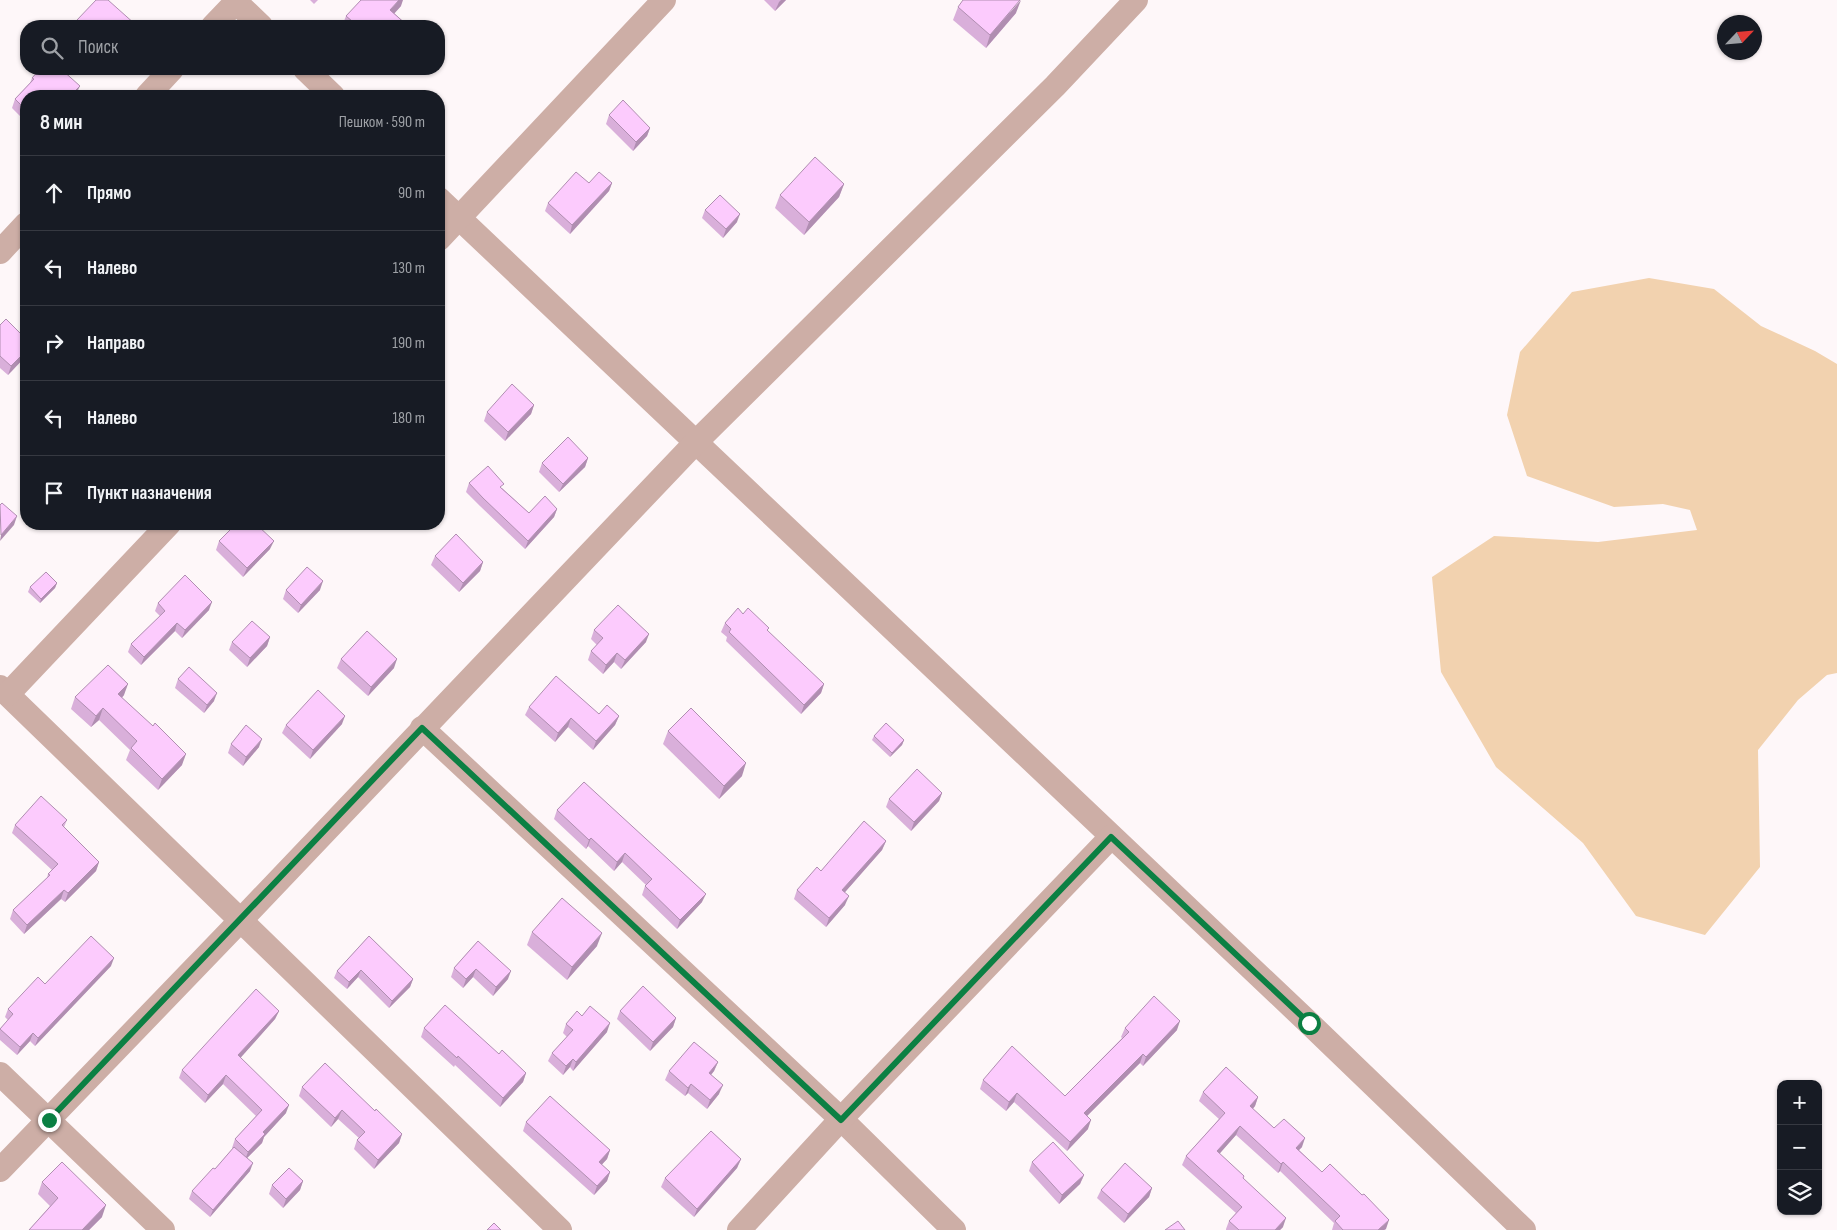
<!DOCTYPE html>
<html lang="ru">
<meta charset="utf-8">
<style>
:root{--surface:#171b24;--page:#242831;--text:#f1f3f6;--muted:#9ea1a6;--line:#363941}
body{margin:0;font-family:"Sofia Sans Condensed",sans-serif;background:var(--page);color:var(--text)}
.controls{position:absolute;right:15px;bottom:15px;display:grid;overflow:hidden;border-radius:10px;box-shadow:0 1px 4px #0004}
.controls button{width:45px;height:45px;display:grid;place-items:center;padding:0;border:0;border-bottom:1px solid var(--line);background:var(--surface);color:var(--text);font:25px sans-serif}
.compass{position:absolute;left:1717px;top:15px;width:45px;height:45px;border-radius:50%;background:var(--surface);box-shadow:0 1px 4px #0004;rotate:64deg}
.stop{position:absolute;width:15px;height:15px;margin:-11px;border:4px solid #0b8043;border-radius:50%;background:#fff}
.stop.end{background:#0b8043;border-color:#fff;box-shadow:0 1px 5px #0008}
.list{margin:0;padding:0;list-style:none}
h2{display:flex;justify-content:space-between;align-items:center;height:65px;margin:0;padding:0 20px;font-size:21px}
h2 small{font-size:16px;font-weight:400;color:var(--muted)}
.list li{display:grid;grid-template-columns:32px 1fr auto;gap:15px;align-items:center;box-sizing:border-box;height:75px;padding:0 20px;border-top:1px solid var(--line)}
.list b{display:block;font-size:19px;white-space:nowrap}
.list em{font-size:16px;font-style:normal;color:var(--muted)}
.icon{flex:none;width:28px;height:28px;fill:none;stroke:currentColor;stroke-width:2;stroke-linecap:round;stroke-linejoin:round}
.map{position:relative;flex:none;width:1837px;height:1230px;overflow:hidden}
.search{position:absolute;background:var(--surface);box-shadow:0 1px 4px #0004;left:20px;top:20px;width:425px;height:55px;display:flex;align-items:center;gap:12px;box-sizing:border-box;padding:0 18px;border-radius:20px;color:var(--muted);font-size:19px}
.panel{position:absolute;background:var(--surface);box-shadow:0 1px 4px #0004;left:20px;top:90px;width:425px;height:440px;border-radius:20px}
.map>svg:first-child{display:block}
.green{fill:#f2d2af}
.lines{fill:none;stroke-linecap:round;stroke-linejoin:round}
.street{stroke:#cdaea6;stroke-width:24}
.wall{fill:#d9afda}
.shaded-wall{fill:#b08eb1}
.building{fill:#fccbfd;stroke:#b08eb1}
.route{stroke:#0b8043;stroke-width:6}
</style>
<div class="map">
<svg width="1837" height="1230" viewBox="0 0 1837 1230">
<rect width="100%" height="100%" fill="#fef7f9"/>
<!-- green -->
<path class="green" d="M1649 278 1714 289 1761 326 1815 351 1837 364V673L1827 675 1798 700 1758 750 1760 867 1705 935 1636 916 1583 843 1496 767 1441 672 1432 577 1494 536 1598 542 1697 530 1690 510 1663 504 1614 507 1527 476 1507 415 1520 352 1572 292Z"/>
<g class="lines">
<!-- street -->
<g class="street">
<path d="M234 0 261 26"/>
<path d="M213 26 236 2"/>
<path d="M305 69 333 96"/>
<path d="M147 96 172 69"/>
<path d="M439 199 1309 1023 1524 1230"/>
<path d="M439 239 664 0"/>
<path d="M0 252 26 224"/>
<path d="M0 687 560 1230"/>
<path d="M8 694 169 524"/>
<path d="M422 728 841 1119 954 1230"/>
<path d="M0 1074 163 1230"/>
<path d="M0 1170 240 921 696 442 1055 86 1136 0"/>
<path d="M739 1230 841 1119 1111 837"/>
</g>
</g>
<!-- wall -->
<g class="wall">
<path d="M310 0H318L314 4Z"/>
<path d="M764 0H786L775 11Z"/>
<path d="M401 6 394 13 408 26H342L346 16Z"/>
<path d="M958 7 1016 13 986 48 953 20Z"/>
<path d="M77 20 135 26H75Z"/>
<path d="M384 69H393L389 73Z"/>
<path d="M32 78 76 94 26 96V122L12 108 15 99 30 83Z"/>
<path d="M609 115 650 128 647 136 633 151 606 124Z"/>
<path d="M589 183H612L609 191 570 234 545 211 548 203Z"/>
<path d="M844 184 839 197 804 235 775 208 780 195Z"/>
<path d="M705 210 737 222 723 238 702 218Z"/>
<path d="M0 325 26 339V356L8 375 0 368Z"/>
<path d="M534 405 531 414 505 441 484 421 487 412Z"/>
<path d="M588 458 585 467 559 492 539 472 542 463Z"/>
<path d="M469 483 502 488 529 513 557 509 554 517 525 549 480 506 466 492Z"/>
<path d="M219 541 270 549 243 577 216 550Z"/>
<path d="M435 556 483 562 480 571 459 592 431 565Z"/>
<path d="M57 583 55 588 40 603 28 592 30 587Z"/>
<path d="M286 590H320L298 613 283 599Z"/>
<path d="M158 603 209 610 182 638 175 631 141 665 128 652 131 644 160 616 155 611Z"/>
<path d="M743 614 824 684 821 693 801 714 726 641 727 637 721 632 725 623Z"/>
<path d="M594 630 646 642 621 669 614 662 603 674 588 660 591 651 597 645 591 639Z"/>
<path d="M270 637 267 646 247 667 229 650 232 642Z"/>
<path d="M341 659 394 668 368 696 337 668Z"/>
<path d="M178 679 214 701 204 713 175 688Z"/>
<path d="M124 695 122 698 182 765 158 790 126 760 130 750 99 720 91 727 71 709 75 697Z"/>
<path d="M529 707 619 716 615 725 593 750 568 727 555 742 525 715Z"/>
<path d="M342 724 310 759 282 733 286 725Z"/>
<path d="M668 731 742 776 719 799 663 744Z"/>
<path d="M874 736 904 740 902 745 890 757 872 740Z"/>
<path d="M231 744 259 747 243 766 228 753Z"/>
<path d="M942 793 939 801 911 831 886 807 889 799Z"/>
<path d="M557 810 702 902 677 929 642 895 645 886 646 885 622 862 614 871 588 846 586 849 554 819Z"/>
<path d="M67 820 64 827 99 862 96 871 65 902 61 899 24 934 10 919 13 910 47 878 48 874 52 870 12 833 15 825Z"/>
<path d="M886 841 882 850 845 892V905L826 927 794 899 797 890 821 871Z"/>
<path d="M532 932 597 946 567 980 527 945Z"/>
<path d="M369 936 413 979 410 987 389 1008 358 977 347 989 334 978 337 971Z"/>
<path d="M478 941 508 979 493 996 473 977 463 988 451 977 454 968Z"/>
<path d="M111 966 35 1046 30 1041 17 1055 0 1040V1029L8 1020 5 1017 8 1009 45 984Z"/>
<path d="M279 1011 275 1019 240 1058 286 1113 264 1137 262 1143 247 1158 250 1171 210 1217 189 1199 192 1191 215 1169 233 1148H232L235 1139 256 1116 223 1084 205 1103 179 1078 182 1070Z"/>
<path d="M620 1011 676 1018 673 1027 650 1051 617 1019Z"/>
<path d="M582 1016 607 1032 573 1071 570 1067 563 1075 548 1061 552 1053 567 1037 563 1033 566 1024Z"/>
<path d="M424 1028 499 1054 526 1073 523 1082 500 1107 455 1065 454 1067 421 1037Z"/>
<path d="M1125 1028 1177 1030 1143 1066 1140 1063 1087 1116 1088 1129 1067 1151 1014 1102 1006 1111 980 1089 983 1080 1065 1096 1122 1038 1121 1037Z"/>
<path d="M718 1062 714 1071 711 1075 719 1094 707 1109 688 1093 685 1096 665 1080 669 1071Z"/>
<path d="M302 1087 375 1111 402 1134 399 1143 374 1169 354 1149 357 1140 359 1138 338 1119 331 1127 299 1096Z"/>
<path d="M1203 1092 1258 1097 1255 1106 1253 1109 1274 1128 1302 1147 1299 1150 1322 1172 1386 1229 1384 1230H1332L1334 1223 1280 1171 1278 1173 1236 1135 1219 1154 1244 1176 1243 1179 1283 1227 1280 1230H1226V1229L1229 1221 1236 1213 1182 1165 1186 1156 1219 1119 1199 1101Z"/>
<path d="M526 1122 610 1150 607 1159 601 1165 610 1172 607 1181 594 1195 523 1131Z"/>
<path d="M741 1159 737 1168 694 1217 661 1187 665 1178Z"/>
<path d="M1032 1162 1084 1175 1080 1184 1059 1204 1029 1171Z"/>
<path d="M303 1181 300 1190 283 1208 269 1194 272 1185Z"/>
<path d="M42 1182 102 1217 89 1230H29L50 1206 38 1194Z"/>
<path d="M1152 1188 1149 1197 1124 1223 1097 1198 1101 1190Z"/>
</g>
<!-- shaded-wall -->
<g class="shaded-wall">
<path d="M399 0H403L401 6 386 23 390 10Z"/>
<path d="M781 0H786L775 11 779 2Z"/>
<path d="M1021 0 1016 13 986 48 990 35Z"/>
<path d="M80 86 75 96H70Z"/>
<path d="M650 128 647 136 633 151 636 142Z"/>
<path d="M612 183 609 191 570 234 572 225Z"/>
<path d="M844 184 839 197 804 235 809 222Z"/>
<path d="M740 214 737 222 723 238 726 229Z"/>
<path d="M26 351V356L8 375 11 366Z"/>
<path d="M534 405 531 414 505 441 508 432Z"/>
<path d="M588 458 585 467 559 492 563 484Z"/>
<path d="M557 509 554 517 525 549 528 541Z"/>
<path d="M17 516 14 525 0 541 1 535Z"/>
<path d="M274 541 270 549 243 577 247 568Z"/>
<path d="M483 562 480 571 459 592 463 583Z"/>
<path d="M323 581 320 590 298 613 301 605Z"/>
<path d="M57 583 55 588 40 603 41 599Z"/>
<path d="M212 602 209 610 182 638 185 630Z"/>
<path d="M177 623 175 631 141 665 144 657Z"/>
<path d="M649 634 646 642 621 669 625 660Z"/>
<path d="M270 637 267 646 247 667 250 658Z"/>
<path d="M617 653 614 662 603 674 606 665Z"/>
<path d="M397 659 394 668 368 696 371 687Z"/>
<path d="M128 684 124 695 114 706 118 694Z"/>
<path d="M824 684 821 693 801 714 804 705Z"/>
<path d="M217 693 214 701 204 713 207 705Z"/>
<path d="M103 708 99 720 91 727 96 716Z"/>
<path d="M345 716 342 724 310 759 313 750Z"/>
<path d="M619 716 615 725 593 750 596 741Z"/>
<path d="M571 718 568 727 555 742 558 733Z"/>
<path d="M262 739 259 747 243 766 246 757Z"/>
<path d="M904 740 902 745 890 757 892 753Z"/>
<path d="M186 754 182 765 158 790 162 779Z"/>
<path d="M746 763 742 776 719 799 724 786Z"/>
<path d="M942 793 939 801 911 831 914 822Z"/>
<path d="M591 838 588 846 586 849 589 840Z"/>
<path d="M886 841 882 850 839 899 842 890Z"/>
<path d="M625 853 622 862 614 871 617 862Z"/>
<path d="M99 862 96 871 65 902 68 893Z"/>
<path d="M64 890 61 899 24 934 27 925Z"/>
<path d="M706 894 702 902 677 929 680 920Z"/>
<path d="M849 896 845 905 826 927 829 918Z"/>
<path d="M602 933 597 946 567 980 572 967Z"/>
<path d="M114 958 111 966 35 1046 38 1038Z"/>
<path d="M476 969 473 977 463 988 466 979Z"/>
<path d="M361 970 358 977 347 989 349 982Z"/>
<path d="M511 971 508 979 493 996 496 987Z"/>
<path d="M413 979 410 987 389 1008 392 1001Z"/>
<path d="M279 1011 275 1019 235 1064 238 1055Z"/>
<path d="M676 1018 673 1027 650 1051 653 1042Z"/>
<path d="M1180 1021 1177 1030 1143 1066 1146 1057Z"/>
<path d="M610 1023 607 1032 573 1071 576 1062Z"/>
<path d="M33 1033 30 1041 17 1055 20 1047Z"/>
<path d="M1143 1054 1140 1063 1081 1122 1084 1113Z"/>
<path d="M573 1059 570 1067 563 1075 566 1066Z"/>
<path d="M718 1062 714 1071 705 1082 709 1073Z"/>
<path d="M526 1073 523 1082 500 1107 503 1098Z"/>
<path d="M226 1075 223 1084 205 1103 208 1095Z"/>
<path d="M691 1084 688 1093 685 1096 688 1088Z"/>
<path d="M723 1085 719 1094 707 1109 710 1100Z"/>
<path d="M1017 1093 1014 1102 1006 1111 1009 1102Z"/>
<path d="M1258 1097 1255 1106 1247 1115 1250 1106Z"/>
<path d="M289 1105 286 1113 264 1137 262 1143 245 1160 248 1152 263 1132Z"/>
<path d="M342 1110 338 1119 331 1127 335 1118Z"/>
<path d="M1091 1120 1088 1129 1067 1151 1070 1142Z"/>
<path d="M1240 1126 1236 1135 1214 1160 1217 1151Z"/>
<path d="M402 1134 399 1143 374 1169 378 1160Z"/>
<path d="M1305 1138 1302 1147 1293 1156 1296 1148Z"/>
<path d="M610 1150 607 1159 596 1171 599 1162Z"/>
<path d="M741 1159 737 1168 694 1217 697 1209Z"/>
<path d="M1283 1162 1280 1171 1278 1173 1281 1164Z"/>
<path d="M253 1163 250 1171 210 1217 213 1210Z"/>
<path d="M610 1172 607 1181 594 1195 597 1186Z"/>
<path d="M1084 1175 1080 1184 1059 1204 1062 1195Z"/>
<path d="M303 1181 300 1190 283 1208 286 1199Z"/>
<path d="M1152 1188 1149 1197 1124 1223 1128 1214Z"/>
<path d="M106 1205 102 1217 89 1230H82Z"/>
<path d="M1286 1218 1283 1227 1280 1230H1275Z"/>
<path d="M1389 1220 1386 1229 1384 1230H1378Z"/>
</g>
<!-- building -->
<g class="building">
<path d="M96 0H108L136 25 135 26H84L77 20Z"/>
<path d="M361 0H399L390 10 408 26H358L346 16Z"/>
<path d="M963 0H1020L990 35 958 7Z"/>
<path d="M40 69H61L80 86 70 96H26V110L15 99 34 79 32 78Z"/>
<path d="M623 100 650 128 636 142 609 115Z"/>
<path d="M815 157 844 184 809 222 780 195Z"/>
<path d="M576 172 589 183 599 172 612 183 572 225 548 203Z"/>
<path d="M720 195 740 214 726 229 705 210Z"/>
<path d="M6 319 26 339V351L11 366 0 356V325Z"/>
<path d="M512 384 534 405 508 432 487 412Z"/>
<path d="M568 437 588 458 563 484 542 463Z"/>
<path d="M488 466 504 484 500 487 529 513 545 496 557 509 528 541 483 498 469 483Z"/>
<path d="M2 503 17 516 1 535 0 505Z"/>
<path d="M236 524H256L274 541 247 568 219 541Z"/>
<path d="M456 534 483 562 463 583 435 556Z"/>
<path d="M307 567 323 581 301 605 286 590Z"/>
<path d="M46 572 57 583 41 599 30 587Z"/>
<path d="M185 575 212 602 185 630 177 623 144 657 131 644 165 611 158 603Z"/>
<path d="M618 605 649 634 625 660 617 653 606 665 591 651 603 638 594 630Z"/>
<path d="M738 608 743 614 748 608 769 628 767 630 824 684 804 705 729 632 731 629 725 623Z"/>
<path d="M252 621 270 637 250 658 232 642Z"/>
<path d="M367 631 397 659 371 687 341 659Z"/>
<path d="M108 665 128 684 118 694 153 726 155 723 186 754 162 779 131 748 137 741 103 708 96 716 75 697Z"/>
<path d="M189 667 217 693 207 705 178 679Z"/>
<path d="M556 676 599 714 607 705 619 716 596 741 571 718 558 733 529 707Z"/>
<path d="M318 690 345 716 313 750 286 725Z"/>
<path d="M691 708 746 763 724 786 668 731Z"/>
<path d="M886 723 904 740 892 753 874 736Z"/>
<path d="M246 725 262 739 246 757 231 744Z"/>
<path d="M917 769 942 793 914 822 889 799Z"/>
<path d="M584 782 706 894 680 920 645 886 652 879 625 853 617 862 591 838 589 840 557 810Z"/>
<path d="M41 796 67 820 62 825 99 862 68 893 64 890 27 925 13 910 50 875 48 874 58 864 15 825Z"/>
<path d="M864 821 886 841 842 890 849 896 829 918 797 890 817 867 821 871Z"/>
<path d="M562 898 602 933 572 967 532 932Z"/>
<path d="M91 936 114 958 38 1038 33 1033 20 1047 0 1029 13 1014 8 1009 38 977 45 984Z"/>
<path d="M369 936 413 979 392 1001 361 970 349 982 337 971Z"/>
<path d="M478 941 511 971 496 987 476 969 466 979 454 968Z"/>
<path d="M643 986 676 1018 653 1042 620 1011Z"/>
<path d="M256 989 279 1011 238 1055 289 1105 263 1132 265 1134 248 1152 235 1139 262 1110 226 1075 208 1095 182 1070Z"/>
<path d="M1154 996 1180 1021 1146 1057 1143 1054 1084 1113 1091 1120 1070 1142 1017 1093 1009 1102 983 1080 1012 1046 1065 1096 1129 1032 1125 1028Z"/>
<path d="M445 1005 499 1054 502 1050 526 1073 503 1098 458 1056 457 1058 424 1028Z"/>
<path d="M590 1006 610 1023 576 1062 573 1059 566 1066 552 1053 573 1030 566 1024 577 1011 582 1016Z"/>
<path d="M694 1042 718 1062 709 1073 723 1085 710 1100 691 1084 688 1088 669 1071Z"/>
<path d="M325 1063 375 1111 376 1109 402 1134 378 1160 357 1140 365 1132 342 1110 335 1118 302 1087Z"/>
<path d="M1226 1067 1258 1097 1250 1106 1274 1128 1284 1119 1305 1138 1296 1148 1322 1172 1330 1164 1362 1195 1364 1194 1389 1220 1378 1230H1343L1335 1221 1340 1216 1283 1162 1281 1164 1240 1126 1217 1151 1244 1176 1243 1178 1286 1218 1275 1230H1239L1229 1221 1242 1207 1186 1156 1225 1113 1203 1092Z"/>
<path d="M550 1096 610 1150 599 1162 610 1172 597 1186 526 1122Z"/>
<path d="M711 1131 741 1159 697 1209 665 1178Z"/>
<path d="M1053 1142 1084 1175 1062 1195 1032 1162Z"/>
<path d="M234 1147 253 1163 213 1210 192 1191 213 1168 215 1169Z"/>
<path d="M62 1162 106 1205 82 1230H29L58 1198 42 1182Z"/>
<path d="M1125 1163 1152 1188 1128 1214 1101 1190Z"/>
<path d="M289 1168 303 1181 286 1199 272 1185Z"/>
<path d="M1178 1221 1185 1230H1165Z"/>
<path d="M494 1223 501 1230H487Z"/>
</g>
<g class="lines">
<!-- route -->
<path class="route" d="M49 1120 422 728 841 1120 1111 837 1309 1023"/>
</g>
</svg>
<div class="controls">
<button>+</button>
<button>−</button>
<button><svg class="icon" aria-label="layers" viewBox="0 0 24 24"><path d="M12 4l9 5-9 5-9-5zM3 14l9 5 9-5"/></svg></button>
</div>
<svg class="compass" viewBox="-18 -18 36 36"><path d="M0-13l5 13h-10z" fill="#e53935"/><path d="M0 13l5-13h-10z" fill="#9ea1a6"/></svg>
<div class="stop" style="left:1309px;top:1023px"></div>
<div class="stop end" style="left:49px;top:1120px"></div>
<div class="search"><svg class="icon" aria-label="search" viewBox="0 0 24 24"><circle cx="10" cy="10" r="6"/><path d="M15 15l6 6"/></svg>Поиск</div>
<section class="panel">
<h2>8 мин<small>Пешком · 590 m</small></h2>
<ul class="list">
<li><svg class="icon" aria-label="ahead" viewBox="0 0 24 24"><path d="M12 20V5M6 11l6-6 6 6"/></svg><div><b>Прямо</b></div><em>90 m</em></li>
<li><svg class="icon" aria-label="left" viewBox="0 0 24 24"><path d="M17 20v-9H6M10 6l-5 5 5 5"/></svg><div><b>Налево</b></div><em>130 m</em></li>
<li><svg class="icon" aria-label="right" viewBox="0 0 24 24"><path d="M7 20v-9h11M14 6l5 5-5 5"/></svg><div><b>Направо</b></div><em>190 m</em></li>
<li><svg class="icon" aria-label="left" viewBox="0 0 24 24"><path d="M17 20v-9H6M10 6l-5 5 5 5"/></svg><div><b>Налево</b></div><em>180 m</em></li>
<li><svg class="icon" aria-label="arrive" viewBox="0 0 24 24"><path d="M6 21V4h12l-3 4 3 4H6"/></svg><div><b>Пункт назначения</b></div></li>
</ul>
</section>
</div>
